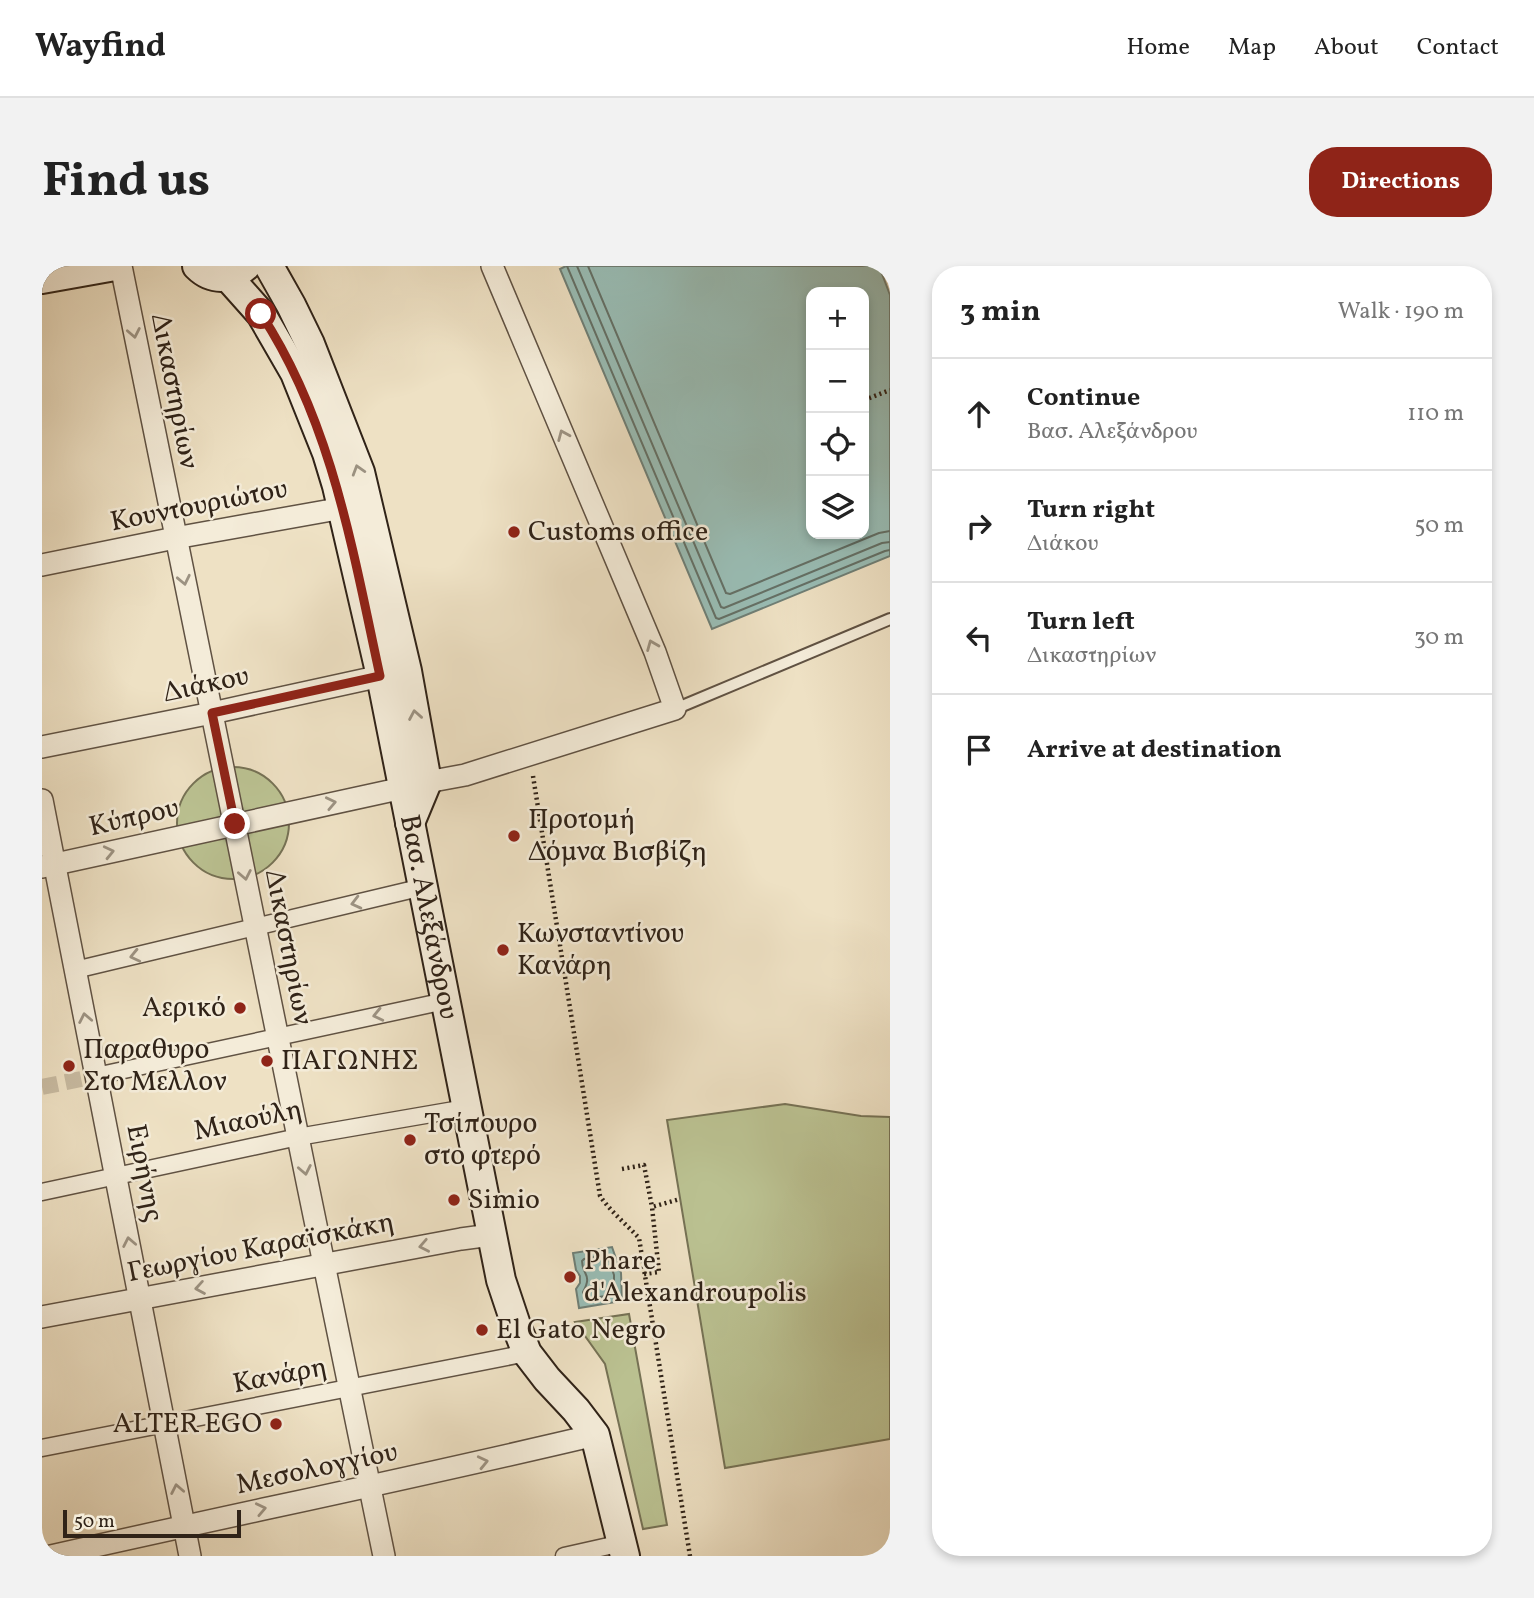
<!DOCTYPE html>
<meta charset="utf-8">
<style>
:root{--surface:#fff;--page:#f2f2f2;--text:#222;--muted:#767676;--line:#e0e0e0;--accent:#8f2418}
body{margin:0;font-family:Vollkorn,serif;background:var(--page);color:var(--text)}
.controls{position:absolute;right:21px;top:21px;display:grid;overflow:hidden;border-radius:14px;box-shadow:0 4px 10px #0003}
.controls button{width:63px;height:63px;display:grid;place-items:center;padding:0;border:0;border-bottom:2px solid var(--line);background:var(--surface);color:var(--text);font:35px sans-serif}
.scale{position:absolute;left:21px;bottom:18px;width:178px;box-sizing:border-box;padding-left:7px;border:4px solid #302318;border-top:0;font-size:19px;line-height:24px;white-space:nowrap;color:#302318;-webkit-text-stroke:5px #f4ecd9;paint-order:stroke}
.stop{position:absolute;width:21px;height:21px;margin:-16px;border:5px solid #8f2418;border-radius:50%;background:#fff}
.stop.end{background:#8f2418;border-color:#fff;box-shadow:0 2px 7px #0008}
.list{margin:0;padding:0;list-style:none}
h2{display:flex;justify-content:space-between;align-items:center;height:91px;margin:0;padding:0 28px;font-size:30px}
h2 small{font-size:23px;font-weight:400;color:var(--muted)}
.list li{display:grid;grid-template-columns:46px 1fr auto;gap:21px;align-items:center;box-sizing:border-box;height:112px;padding:0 28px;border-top:2px solid var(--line)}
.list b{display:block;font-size:26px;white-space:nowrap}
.list p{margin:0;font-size:23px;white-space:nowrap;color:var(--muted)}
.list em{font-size:23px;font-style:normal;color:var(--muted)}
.icon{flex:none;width:38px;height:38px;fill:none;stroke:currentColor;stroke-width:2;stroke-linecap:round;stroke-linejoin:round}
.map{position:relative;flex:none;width:848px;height:1290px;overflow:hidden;border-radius:28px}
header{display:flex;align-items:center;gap:42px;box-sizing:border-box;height:98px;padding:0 35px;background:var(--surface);border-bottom:2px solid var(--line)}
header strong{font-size:33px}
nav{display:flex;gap:38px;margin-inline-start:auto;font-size:24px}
.intro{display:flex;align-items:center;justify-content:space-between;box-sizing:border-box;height:168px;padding:0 42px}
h1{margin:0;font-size:49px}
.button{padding:18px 32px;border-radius:28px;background:var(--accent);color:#fff;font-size:24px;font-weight:700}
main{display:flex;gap:42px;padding:0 42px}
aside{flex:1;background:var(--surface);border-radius:28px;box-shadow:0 4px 10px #0003}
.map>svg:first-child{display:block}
.green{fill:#bbc292;stroke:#767255;stroke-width:2}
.water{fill:#99bdb5;stroke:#6f7f76;stroke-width:2;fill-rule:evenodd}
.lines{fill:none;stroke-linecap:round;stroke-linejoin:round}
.shore{stroke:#647066;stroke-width:2}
.pedestrian-tunnel{stroke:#c8bba2;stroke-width:16;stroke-dasharray:16 8;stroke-linecap:butt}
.service-casing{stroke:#605243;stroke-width:14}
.pedestrian-casing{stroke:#605243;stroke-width:19}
.minor-casing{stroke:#605243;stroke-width:24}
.secondary-casing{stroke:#302318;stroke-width:32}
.path{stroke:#302318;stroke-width:4.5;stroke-dasharray:2 3.5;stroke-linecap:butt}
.service{stroke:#f4ecd9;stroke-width:10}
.pedestrian{stroke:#f4ecd9;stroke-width:16}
.minor{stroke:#f4ecd9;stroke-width:21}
.secondary{stroke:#f4ecd9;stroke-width:28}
.oneway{stroke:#9c9282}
.route{stroke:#8f2418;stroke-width:9}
.poi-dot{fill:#8f2418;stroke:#f4ecd9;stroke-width:2.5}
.labels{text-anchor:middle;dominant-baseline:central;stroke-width:5;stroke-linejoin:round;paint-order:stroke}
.street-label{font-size:28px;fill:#302318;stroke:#f4ecd9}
.poi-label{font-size:28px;fill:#302318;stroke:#f4ecd9;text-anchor:start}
</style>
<header>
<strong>Wayfind</strong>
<nav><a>Home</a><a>Map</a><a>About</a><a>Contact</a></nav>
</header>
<div class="intro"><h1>Find us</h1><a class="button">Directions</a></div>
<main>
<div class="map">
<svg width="848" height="1290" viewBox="0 0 848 1290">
<rect width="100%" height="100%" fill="#eee1c4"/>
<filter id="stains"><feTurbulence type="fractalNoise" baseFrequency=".00286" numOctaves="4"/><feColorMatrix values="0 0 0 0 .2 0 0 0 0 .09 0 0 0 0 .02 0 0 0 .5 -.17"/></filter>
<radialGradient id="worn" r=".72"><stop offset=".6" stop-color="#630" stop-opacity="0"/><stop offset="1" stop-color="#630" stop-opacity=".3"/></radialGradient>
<!-- green -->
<g class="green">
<circle cx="191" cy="557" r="56"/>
<path d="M743 838 819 850 848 851V1173L683 1202 625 854Z"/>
<path d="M587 1048 625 1259 601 1263 563 1098 533 1056Z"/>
</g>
<!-- water -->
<g class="water">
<path d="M524 0H837L848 29V290L670 363 518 3ZM822 26V268H769V26Z"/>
<path d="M570 981 579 1007 580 1035 537 1042 534 1023 538 1017V1010L534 1004 531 987Z"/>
</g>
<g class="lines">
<!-- shore -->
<g class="shore">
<path d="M525 0 674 352 677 353 843 285 848 284"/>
<path d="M535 0 679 341 682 342 840 277 848 276"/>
<path d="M546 0 684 327 688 328 837 267 848 265"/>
<path d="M563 989 566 991 572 1009V1027L570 1029 544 1033 541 1026C551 1008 540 1009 540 995L542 993Z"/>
</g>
<!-- pedestrian-tunnel -->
<path class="pedestrian-tunnel" d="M0 821 54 810"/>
<!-- service casing -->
<g class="service-casing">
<path id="service" d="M633 443 848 353"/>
</g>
<!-- pedestrian casing -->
<g class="pedestrian-casing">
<g id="pedestrian">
<path d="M33 704 381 621"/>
<path d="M54 810 403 735"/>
<path d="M0 926 256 871 424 842"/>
<path d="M0 1182 485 1087"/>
<path d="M522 1290 580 1277"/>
</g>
</g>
<!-- minor casing -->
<g class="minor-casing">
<g id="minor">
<path d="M79 0C164 430 254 860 342 1290"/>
<path d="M0 299 133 272 301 242 312 239"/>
<path d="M0 481 170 447 339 410"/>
<path d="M385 516 423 509 633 443 613 386 450 0"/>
<path d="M0 534 148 1290"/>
<path d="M0 601 361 522"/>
<path d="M0 1051 419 973 449 969"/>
<path d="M9 1290C190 1249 372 1212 553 1169"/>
</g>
</g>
<!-- secondary casing -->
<g class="secondary-casing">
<g id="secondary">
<path d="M155 0C170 15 189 14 204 0"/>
<path d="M227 0 249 39 268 78 318 206 365 405 385 516 368 557"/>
<path id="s1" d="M186 11 219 48 253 107 285 187 295 220 339 410 459 1014 474 1059 485 1087 505 1113 534 1144 553 1169 583 1290"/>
<path d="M0 13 73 0"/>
</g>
</g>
<!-- path -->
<g class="path">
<path d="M822 134 848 124"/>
<path d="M491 510 558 930C569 946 584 958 597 972L648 1290"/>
<path d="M580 903 602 899 610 941"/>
<path d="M602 1008 617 1006 610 941 638 933"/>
</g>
<!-- service -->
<use href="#service" class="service"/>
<!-- pedestrian -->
<use href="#pedestrian" class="pedestrian"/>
<!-- minor -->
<use href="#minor" class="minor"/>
<!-- secondary -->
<use href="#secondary" class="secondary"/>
</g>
<!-- one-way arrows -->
<defs><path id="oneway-chevron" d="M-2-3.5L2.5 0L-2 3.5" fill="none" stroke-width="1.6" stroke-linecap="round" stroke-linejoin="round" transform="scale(1.75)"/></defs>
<g class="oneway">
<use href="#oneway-chevron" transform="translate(92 67) rotate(79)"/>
<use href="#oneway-chevron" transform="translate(521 169) rotate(-113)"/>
<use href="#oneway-chevron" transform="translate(316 204) rotate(-107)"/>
<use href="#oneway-chevron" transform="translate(142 314) rotate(78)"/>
<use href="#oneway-chevron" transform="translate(610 379) rotate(-112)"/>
<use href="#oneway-chevron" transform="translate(373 449) rotate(-100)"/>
<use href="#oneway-chevron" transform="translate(289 537) rotate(-12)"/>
<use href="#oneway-chevron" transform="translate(67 586) rotate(-13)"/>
<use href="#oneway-chevron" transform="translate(203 609) rotate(79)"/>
<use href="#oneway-chevron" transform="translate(314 637) rotate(166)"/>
<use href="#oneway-chevron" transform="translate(93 690) rotate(167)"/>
<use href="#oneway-chevron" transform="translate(336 749) rotate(167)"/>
<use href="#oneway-chevron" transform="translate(43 752) rotate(-101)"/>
<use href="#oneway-chevron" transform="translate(263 904) rotate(79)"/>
<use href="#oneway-chevron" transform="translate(87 976) rotate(-101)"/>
<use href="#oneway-chevron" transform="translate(382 980) rotate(169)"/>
<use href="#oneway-chevron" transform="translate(158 1022) rotate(170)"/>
<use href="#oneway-chevron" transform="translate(441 1196) rotate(-13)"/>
<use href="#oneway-chevron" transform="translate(135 1223) rotate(-101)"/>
<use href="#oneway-chevron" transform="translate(219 1243) rotate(-12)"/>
</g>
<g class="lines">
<!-- route -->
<path class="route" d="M193 558 170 447 338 410C311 286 290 156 219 48"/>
</g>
<!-- markers -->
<g class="poi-dot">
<circle cx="472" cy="266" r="7"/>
<circle cx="472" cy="570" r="7"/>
<circle cx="461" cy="684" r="7"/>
<circle cx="198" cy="742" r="7"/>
<circle cx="225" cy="795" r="7"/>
<circle cx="27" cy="800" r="7"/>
<circle cx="368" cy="874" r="7"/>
<circle cx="412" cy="934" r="7"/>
<circle cx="528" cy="1011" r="7"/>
<circle cx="440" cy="1064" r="7"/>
<circle cx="234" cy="1158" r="7"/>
</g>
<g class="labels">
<!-- street labels -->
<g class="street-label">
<text transform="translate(132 125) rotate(79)">Δικαστηρίων</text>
<text transform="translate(157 240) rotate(-11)">Κουντουριώτου</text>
<text transform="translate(164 419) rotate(-12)">Διάκου</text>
<text transform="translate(92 552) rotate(-13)">Κύπρου</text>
<text stroke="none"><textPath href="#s1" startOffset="679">Βασ. Αλεξάνδρου</textPath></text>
<text transform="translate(246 681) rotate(79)">Δικαστηρίων</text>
<text transform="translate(206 855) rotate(-12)">Μιαούλη</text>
<text transform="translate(102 907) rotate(79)">Ειρήνης</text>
<text transform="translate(219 982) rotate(-11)">Γεωργίου Καραϊσκάκη</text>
<text transform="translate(238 1110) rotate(-11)">Κανάρη</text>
<text transform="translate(275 1203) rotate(-12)">Μεσολογγίου</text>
</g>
<!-- poi labels -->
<g class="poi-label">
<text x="486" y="266">Customs office</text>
<text x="486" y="554">Προτομή<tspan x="486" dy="32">Δόμνα Βισβίζη</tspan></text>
<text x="475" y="668">Κωνσταντίνου<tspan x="475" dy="32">Κανάρη</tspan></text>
<text x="184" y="742" text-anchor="end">Αερικό</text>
<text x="41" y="784">Παραθυρο<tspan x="41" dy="32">Στο Μελλον</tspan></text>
<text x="239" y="795">ΠΑΓΩΝΗΣ</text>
<text x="382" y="858">Τσίπουρο<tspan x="382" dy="32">στο φτερό</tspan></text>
<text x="426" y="934">Simio</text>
<text x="542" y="995">Phare<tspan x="542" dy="32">d'Alexandroupolis</tspan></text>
<text x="454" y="1064">El Gato Negro</text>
<text x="220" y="1158" text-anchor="end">ALTER EGO</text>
</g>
</g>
<rect width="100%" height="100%" filter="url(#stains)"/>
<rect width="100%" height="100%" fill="url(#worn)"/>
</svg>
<div class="controls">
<button>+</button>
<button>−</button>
<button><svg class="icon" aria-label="locate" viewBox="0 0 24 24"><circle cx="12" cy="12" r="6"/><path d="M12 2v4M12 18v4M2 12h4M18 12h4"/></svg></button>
<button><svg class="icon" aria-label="layers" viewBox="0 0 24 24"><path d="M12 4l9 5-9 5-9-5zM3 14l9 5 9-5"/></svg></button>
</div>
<div class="scale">50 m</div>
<div class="stop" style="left:219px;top:48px"></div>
<div class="stop end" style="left:193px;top:558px"></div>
</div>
<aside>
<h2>3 min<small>Walk · 190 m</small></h2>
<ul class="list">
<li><svg class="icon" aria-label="ahead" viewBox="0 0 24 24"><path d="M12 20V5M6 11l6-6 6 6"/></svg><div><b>Continue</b><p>Βασ. Αλεξάνδρου</p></div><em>110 m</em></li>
<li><svg class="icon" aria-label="right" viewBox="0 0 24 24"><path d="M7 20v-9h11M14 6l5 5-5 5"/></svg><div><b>Turn right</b><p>Διάκου</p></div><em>50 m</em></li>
<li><svg class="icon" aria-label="left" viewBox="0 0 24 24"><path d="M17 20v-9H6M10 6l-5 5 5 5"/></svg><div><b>Turn left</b><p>Δικαστηρίων</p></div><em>30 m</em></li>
<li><svg class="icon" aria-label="arrive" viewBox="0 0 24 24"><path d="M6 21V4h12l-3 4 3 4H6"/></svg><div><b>Arrive at destination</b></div></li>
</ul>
</aside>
</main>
